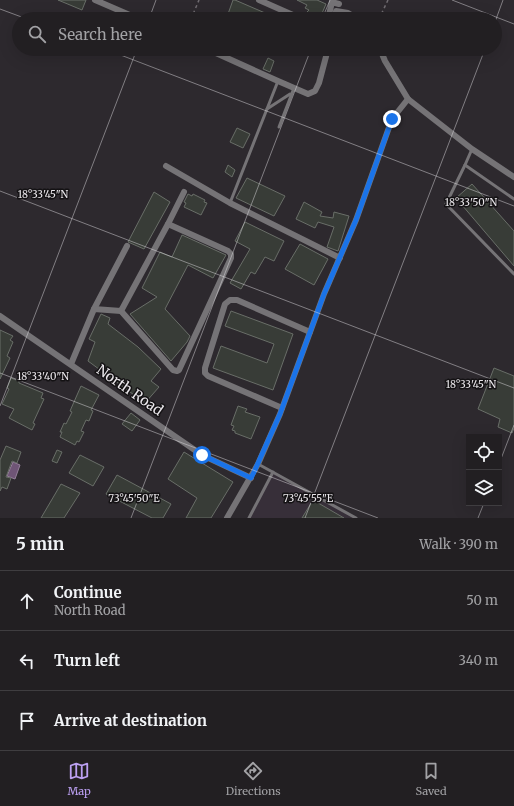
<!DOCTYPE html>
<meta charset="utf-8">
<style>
:root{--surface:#221f22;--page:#2a272a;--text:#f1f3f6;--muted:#a2a2a5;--line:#3f3d40;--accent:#bca0f2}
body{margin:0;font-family:Merriweather,serif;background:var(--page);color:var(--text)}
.controls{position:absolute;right:12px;bottom:12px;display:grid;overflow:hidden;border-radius:0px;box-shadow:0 4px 16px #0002}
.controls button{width:36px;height:36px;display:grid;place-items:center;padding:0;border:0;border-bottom:1px solid var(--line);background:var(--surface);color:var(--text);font:20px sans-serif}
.stop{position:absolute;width:12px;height:12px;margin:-9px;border:3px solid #1a73e8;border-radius:50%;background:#fff}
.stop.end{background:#1a73e8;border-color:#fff;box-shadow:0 1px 4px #0008}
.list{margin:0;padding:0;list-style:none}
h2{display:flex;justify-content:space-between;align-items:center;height:52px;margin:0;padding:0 16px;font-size:17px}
h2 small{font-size:13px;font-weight:400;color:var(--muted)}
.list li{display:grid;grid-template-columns:26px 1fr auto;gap:12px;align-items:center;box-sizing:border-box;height:60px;padding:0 16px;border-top:1px solid var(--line)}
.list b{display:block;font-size:15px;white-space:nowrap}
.list p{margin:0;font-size:13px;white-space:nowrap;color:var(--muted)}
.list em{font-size:13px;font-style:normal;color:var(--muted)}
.icon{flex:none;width:22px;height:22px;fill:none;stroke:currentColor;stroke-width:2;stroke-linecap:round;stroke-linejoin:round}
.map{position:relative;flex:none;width:514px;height:518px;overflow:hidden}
.search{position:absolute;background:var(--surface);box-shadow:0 4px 16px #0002;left:12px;right:12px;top:12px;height:44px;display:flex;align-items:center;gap:10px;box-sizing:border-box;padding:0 14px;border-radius:22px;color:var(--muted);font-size:15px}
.sheet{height:232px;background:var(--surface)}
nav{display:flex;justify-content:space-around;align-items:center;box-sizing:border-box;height:56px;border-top:1px solid var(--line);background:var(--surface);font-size:11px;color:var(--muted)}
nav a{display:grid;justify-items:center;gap:2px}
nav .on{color:var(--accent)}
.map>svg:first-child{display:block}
.built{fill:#372f39}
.water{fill:#6f5576;stroke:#948099}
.building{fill:#383c37;stroke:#696e68}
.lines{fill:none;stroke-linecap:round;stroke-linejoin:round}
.path{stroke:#706c71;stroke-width:1.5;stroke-dasharray:3 3;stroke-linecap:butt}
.service{stroke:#757376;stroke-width:3}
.minor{stroke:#757376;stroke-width:6}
.route{stroke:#1a73e8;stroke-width:5}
.ticks{fill:none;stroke:#e9e6ea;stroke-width:1;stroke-opacity:0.45}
.labels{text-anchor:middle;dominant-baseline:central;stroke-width:3;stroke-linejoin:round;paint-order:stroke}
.street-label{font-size:14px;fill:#e9e6ea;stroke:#141214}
.ticks-label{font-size:10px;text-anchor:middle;fill:#e9e6ea;stroke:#141214;stroke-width:3;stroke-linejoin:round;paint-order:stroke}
</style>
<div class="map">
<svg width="514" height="518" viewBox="0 0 514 518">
<rect width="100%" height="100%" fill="#2d292e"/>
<!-- built -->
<path class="built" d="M273 472 356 518H249Z"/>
<!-- water -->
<path class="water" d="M13 462 20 465 15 479 7 476Z"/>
<!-- building -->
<g class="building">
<path d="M58 0H86L82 10Z"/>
<path d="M233 0H235L279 19H239L228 14Z"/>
<path d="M297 0H317L326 4 320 18 307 12 309 10 305 8 307 5Z"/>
<path d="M268 58 274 61 270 72 263 69Z"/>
<path d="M237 128 250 134 243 148 230 142Z"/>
<path d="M228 165 235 170 232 177 225 172Z"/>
<path d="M247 178 285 196 274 216 236 198Z"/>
<path d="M472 184 514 231V266L456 198Z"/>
<path d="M154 192 170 202 144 249 128 242Z"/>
<path d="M188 194 192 196 193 194 205 200 204 202 207 203 201 215 184 207 186 203 184 202Z"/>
<path d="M304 202 322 212 320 216 333 218 334 212 349 216 338 251 327 247 334 227 318 222 315 228 296 219Z"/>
<path d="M245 222 284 241 274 261 265 257 255 274 251 272 241 289 230 283 250 249 235 241Z"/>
<path d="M182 235 226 255 213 278 188 265 165 309 190 336 187 342 171 361 130 314 157 297 142 288 160 252 172 257Z"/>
<path d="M300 244 328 259 314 285 285 269Z"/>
<path d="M231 311 293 334 273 390 213 368 221 346 267 363 274 344 225 326Z"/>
<path d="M101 314 110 318 108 324 138 347 161 369 151 381 159 387 145 403 88 361 95 342 89 339Z"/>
<path d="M0 330 13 336 10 340 13 342 7 356 10 358 0 379Z"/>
<path d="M494 368 514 376V428L512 433 498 427 500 419 478 409Z"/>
<path d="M11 378 19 381V383L43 393 41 398 44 399 33 423 35 424 32 430 9 418 14 409 2 404 9 389 7 388Z"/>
<path d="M81 386 99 395 91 410 93 411 89 421 86 420 81 431 84 432 79 442 77 441 75 445 60 437 62 432H60L64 423 66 424 72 412 70 411Z"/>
<path d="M238 406 247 409 245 412 260 417 251 439 235 433V431L232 430 234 426 231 425Z"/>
<path d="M131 413 140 420 132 431 122 424Z"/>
<path d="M6 446 21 452 17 463 12 461 6 477 11 478 7 489 2 487 0 491V460Z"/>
<path d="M57 450 62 452 57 463 52 461Z"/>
<path d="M184 452 233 482 211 518H186L197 498 168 479Z"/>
<path d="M80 455 104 467 93 486 69 473Z"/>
<path d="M117 475 171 504 163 518H152L106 494Z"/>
<path d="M61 484 80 493 64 518H41Z"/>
<path d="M313 500 344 518H302Z"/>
</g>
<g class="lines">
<!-- path -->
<g class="path">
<path d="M191 19 199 0"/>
<path d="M379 19 388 0"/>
</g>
<!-- service -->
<g class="service">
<path d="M267 109 290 94"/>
<path d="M279 127 294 88"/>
<path d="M472 149 465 165 514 199"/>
<path d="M465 165 446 204 514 274"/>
<path d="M230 203 278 81"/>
<path d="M258 464 356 518"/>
<path d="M249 518 273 472"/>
</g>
<!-- minor -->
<g class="minor">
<path d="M95 0 139 19"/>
<path d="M259 0 302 19"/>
<path d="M328 19 332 2 339 4"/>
<path d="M335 19 336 11 348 13 358 19"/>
<path d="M207 49 278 81 308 94 315 91 319 83 328 49"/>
<path d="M380 49 385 61 408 99 472 149 514 177"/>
<path d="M166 166 230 203 340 258"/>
<path d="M94 309 127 246"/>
<path d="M121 311 173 370 177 371 179 370 231 258V254L228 251 168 224 184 192"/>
<path d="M0 316 202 455 251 478"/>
<path d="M71 364 94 309 121 311 168 224"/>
<path d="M282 408 208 376 205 373V368L225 304 230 300H237L310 332"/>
<path d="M227 518 258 464 280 414 324 294 356 220 392 119 408 99"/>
</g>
</g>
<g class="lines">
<!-- route -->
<path class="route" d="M202 455 251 478 254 472 280 414 324 294 356 220 392 119"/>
</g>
<!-- ticks -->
<path class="ticks" d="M452 0 514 24M0 9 27 19M149 19 156 0M322 19 330 0M495 22 503 0M105 49 514 206M0 191 514 388M0 373 378 518M0 406 137 49M499 464 514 425M131 518 311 49M305 518 485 49M478 518 484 503"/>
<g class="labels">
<!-- street labels -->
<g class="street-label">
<text transform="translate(130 390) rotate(35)">North Road</text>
</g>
</g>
<g class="ticks-label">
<text x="43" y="198">18°33'45"N</text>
<text x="471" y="206">18°33'50"N</text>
<text x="43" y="380">18°33'40"N</text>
<text x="471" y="388">18°33'45"N</text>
<text x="134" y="502">73°45'50"E</text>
<text x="308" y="502">73°45'55"E</text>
</g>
</svg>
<div class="controls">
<button><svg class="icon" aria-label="locate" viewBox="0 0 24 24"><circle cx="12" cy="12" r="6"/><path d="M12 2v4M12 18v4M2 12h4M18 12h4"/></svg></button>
<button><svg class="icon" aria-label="layers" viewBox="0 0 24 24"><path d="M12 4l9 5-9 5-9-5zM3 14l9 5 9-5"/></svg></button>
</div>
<div class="stop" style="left:202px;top:455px"></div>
<div class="stop end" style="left:392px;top:119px"></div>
<div class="search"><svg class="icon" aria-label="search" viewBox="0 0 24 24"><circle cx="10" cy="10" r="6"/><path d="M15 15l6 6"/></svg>Search here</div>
</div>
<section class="sheet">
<h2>5 min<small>Walk · 390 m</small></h2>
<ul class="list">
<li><svg class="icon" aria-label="ahead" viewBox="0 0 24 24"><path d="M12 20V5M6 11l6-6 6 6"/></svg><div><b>Continue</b><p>North Road</p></div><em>50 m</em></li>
<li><svg class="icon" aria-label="left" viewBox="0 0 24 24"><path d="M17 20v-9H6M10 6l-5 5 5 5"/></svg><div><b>Turn left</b></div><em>340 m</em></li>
<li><svg class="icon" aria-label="arrive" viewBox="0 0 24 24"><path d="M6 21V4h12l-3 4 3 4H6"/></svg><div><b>Arrive at destination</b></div></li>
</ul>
</section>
<nav>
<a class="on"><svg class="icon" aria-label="map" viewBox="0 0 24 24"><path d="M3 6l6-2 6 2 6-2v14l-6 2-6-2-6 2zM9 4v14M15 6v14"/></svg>Map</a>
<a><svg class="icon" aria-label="directions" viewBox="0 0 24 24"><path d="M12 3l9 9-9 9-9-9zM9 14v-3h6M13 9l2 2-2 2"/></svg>Directions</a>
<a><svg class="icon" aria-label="saved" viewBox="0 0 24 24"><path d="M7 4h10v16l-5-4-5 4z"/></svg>Saved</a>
</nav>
